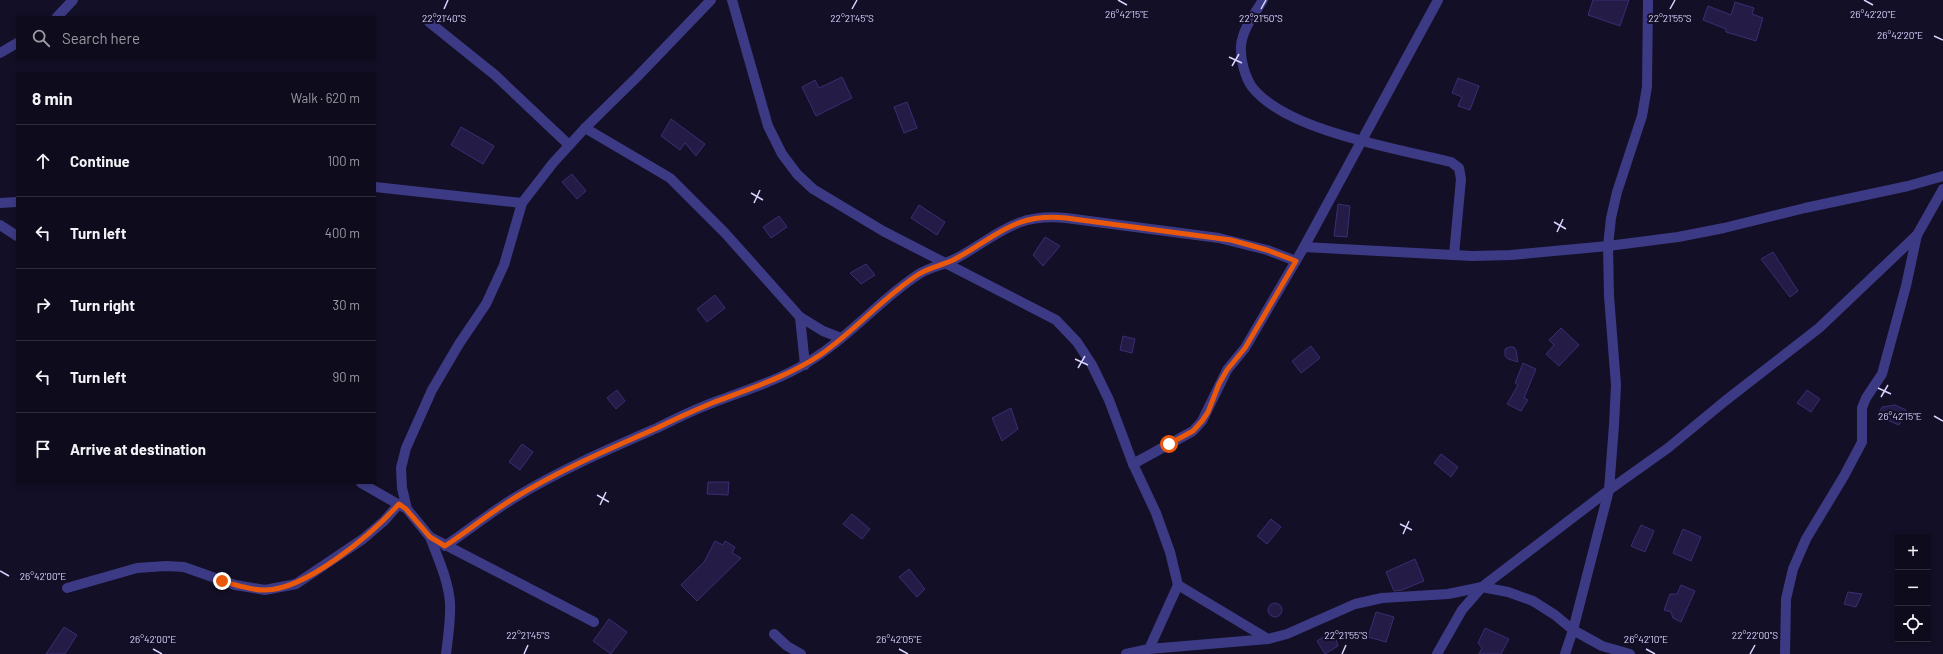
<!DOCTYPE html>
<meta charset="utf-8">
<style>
:root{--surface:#0e0b1c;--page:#1c1929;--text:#f1f3f6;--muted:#9b9ba3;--line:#2e2b3b}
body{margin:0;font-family:Barlow,sans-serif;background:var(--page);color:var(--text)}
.controls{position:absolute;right:12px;bottom:12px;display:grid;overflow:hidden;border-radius:0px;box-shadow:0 2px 6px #0003}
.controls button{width:36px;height:36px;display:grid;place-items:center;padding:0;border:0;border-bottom:1px solid var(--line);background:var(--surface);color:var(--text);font:20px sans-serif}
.stop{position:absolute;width:12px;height:12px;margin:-9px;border:3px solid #ea580c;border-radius:50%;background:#fff}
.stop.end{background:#ea580c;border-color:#fff;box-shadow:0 1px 4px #0008}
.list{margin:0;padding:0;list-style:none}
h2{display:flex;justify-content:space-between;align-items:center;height:52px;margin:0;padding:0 16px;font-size:17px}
h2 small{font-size:13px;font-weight:400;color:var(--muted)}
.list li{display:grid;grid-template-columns:26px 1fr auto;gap:12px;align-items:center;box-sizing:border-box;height:72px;padding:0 16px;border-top:1px solid var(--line)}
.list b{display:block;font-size:15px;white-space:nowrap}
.list em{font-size:13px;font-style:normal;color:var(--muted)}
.icon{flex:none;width:22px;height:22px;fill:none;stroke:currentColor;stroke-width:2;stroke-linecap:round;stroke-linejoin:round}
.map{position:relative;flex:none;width:1943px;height:654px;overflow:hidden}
.search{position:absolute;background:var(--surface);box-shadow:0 2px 6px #0003;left:16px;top:16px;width:360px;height:44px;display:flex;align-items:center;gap:10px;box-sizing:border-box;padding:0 14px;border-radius:0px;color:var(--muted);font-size:15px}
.panel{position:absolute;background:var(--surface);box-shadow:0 2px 6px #0003;left:16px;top:72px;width:360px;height:412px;border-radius:0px}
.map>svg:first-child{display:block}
.building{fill:#241b47;stroke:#3b2d73}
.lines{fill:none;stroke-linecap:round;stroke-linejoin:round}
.minor{stroke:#3d3a85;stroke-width:10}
.route{stroke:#ea580c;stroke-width:5}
.ticks{fill:none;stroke:#d9d4ff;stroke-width:1.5}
.ticks-label{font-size:10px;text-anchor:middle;fill:#d9d4ff;stroke:#130f26;stroke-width:4;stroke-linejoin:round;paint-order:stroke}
</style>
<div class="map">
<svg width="1943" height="654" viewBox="0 0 1943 654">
<rect width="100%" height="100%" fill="#130f26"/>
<!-- building -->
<g class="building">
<path d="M1593 0H1629L1620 26 1588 15Z"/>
<path d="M1735 2 1754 8 1752 14 1763 18 1756 41 1726 32V29L1703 20 1708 6 1731 15Z"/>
<path d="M842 77 852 98 816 116 802 87 815 80 819 88Z"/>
<path d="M1458 78 1479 86 1470 110 1458 106 1462 97 1452 93Z"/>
<path d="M907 102 917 128 904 133 894 107Z"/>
<path d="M671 119 705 144 696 156 685 143 680 150 661 136Z"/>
<path d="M461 127 494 146 483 164 451 145Z"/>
<path d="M572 174 586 191 577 199 562 182Z"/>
<path d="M1338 204 1350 206 1347 237 1334 236Z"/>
<path d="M919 205 945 222 937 235 911 218Z"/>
<path d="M779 216 787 227 771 238 763 227Z"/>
<path d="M1045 237 1060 246 1043 266 1033 255Z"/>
<path d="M1773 252 1798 291 1790 297 1761 259Z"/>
<path d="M866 264 875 275 861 284 850 273Z"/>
<path d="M715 295 725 308 707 322 697 309Z"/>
<path d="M1561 328 1579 345 1559 366 1546 354 1554 345 1549 340Z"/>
<path d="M1123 336 1135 339 1132 353 1120 350Z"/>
<path d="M1311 346 1320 358 1301 373 1292 361Z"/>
<path d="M1509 347H1514L1516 350 1518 362 1508 359 1505 356V349Z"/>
<path d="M1523 363 1536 369 1524 398 1528 400 1521 411 1507 404 1518 385 1515 383Z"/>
<path d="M617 390 625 401 616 409 607 398Z"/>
<path d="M1807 390 1820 399 1811 412 1797 403Z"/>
<path d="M1895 405 1906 410 1899 425 1877 416 1882 407Z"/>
<path d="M1011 408 1018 429 1002 441 992 418Z"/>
<path d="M522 444 533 452 520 470 509 462Z"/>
<path d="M1441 454 1458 467 1451 477 1434 463Z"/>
<path d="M708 482H729L728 495 707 494Z"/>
<path d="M852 514 870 529 862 539 843 524Z"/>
<path d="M1271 519 1281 527 1267 544 1257 536Z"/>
<path d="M1641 525 1654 531 1645 552 1631 546Z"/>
<path d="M1683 529 1701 537 1691 561 1673 553Z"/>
<path d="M715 541 723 545 725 541 735 547 732 553 741 558 697 601 681 585 704 562Z"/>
<path d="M1415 559 1424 581 1402 590 1394 591 1386 572Z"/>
<path d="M909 569 925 589 917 597 899 577Z"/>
<path d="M1681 585 1695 591 1681 622 1673 618 1671 612 1664 610 1670 594H1677Z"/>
<path d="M1848 592 1862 594 1856 607 1844 604Z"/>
<circle cx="1275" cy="610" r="7"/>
<path d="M1376 612 1394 617 1386 642 1368 637Z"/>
<path d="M609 619 627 632 611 654 593 641Z"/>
<path d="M64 627 77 635 65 654H46Z"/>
<path d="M1485 628 1509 639 1501 654H1479L1482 648 1478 643Z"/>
<path d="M1333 631 1338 646 1325 654 1317 641Z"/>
</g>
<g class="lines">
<!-- minor -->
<g class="minor">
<path d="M732 0 768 126 782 154 797 174 813 189 883 231 1056 320 1077 342 1092 365 1109 400 1133 464 1156 513 1170 552 1178 585 1268 639"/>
<path d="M1263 0C1255 13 1242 30 1241 46 1240 59 1245 77 1252 87 1286 131 1398 149 1451 162L1459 168 1461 179 1454 255"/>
<path d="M57 17 73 0"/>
<path d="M429 22 495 75 569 145"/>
<path d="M0 53 17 43"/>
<path d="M585 128 670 178 725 233 800 317 805 365"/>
<path d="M375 187 522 203"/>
<path d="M0 203 17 202"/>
<path d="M0 225 17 236"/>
<path d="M1304 247 1438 0"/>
<path d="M800 317 823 331 841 338"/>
<path d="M1133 464 1193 431 1202 421 1227 370 1245 348 1304 247 1472 256 1511 255 1608 246 1678 237 1724 228 1805 208 1908 186 1943 176"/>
<path d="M361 483 403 507"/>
<path d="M430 537C438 558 448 580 450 602 451 619 448 637 446 654"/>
<path d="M445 546C469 530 491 512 516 497 560 470 609 449 657 428 675 419 693 410 712 403 749 389 787 378 819 355 855 331 883 297 919 274 930 267 944 265 955 259 998 236 1013 213 1066 218L1219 238 1267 250 1296 261"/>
<path d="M67 588 137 568 166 566 184 567 235 585 265 590 296 584 363 539 384 521 399 504"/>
<path d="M594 622 430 537 407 509 402 488 401 468 406 448 432 390 459 344 486 304 504 265 522 203 553 163 585 128 637 77 711 0"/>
<path d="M774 634 787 646 801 654"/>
<path d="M1149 649 1178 585"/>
<path d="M1126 654 1149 649 1268 639 1287 634 1355 604 1382 598 1448 594 1482 587 1508 592 1533 601 1555 615 1573 630 1602 646 1630 654"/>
<path d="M1437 654 1462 610 1482 587 1609 490 1668 448 1725 401 1819 328 1917 235"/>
<path d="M1565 654 1573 630 1609 490 1614 425 1616 385 1609 296 1608 246 1611 218 1617 192 1642 116 1647 87 1648 0"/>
<path d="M1785 654 1786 599 1793 569 1806 539 1844 476 1862 442V408L1866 398 1882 374 1906 286 1917 235 1943 189"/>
</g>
</g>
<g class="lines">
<!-- route -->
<path class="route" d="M222 581C235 585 250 590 264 590 305 591 372 534 399 504L406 509 430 537 445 546C469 530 491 512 516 497 560 470 609 449 657 428 675 419 693 411 712 403 749 389 787 377 820 355 855 331 883 297 919 274 930 267 944 265 955 259 998 236 1013 213 1066 218L1231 240 1267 250 1296 261 1245 348 1227 370 1219 384 1208 412 1202 421 1193 431 1169 444"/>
</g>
<!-- ticks -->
<path class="ticks" d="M1118 0 1127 5M1864 0 1873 5M444 9 448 0M852 9 857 0M1261 9 1266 0M1670 9 1675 0M1934 36 1943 40M1229 57 1242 63M1232 66 1239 54M751 193 763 200M754 203 760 190M1554 222 1566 229M1557 232 1563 219M1075 359 1088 365M1078 368 1085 356M1878 388 1891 394M1881 397 1888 385M1934 416 1943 421M597 495 609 502M600 505 606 492M1400 524 1412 530M1403 534 1409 521M0 571 9 576M153 649 162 654M899 649 908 654M1646 649 1655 654M524 654 528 645M1342 654 1346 645M1750 654 1755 645"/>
<g class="ticks-label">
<text x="1873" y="18">26°42'20"E</text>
<text x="1127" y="18">26°42'15"E</text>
<text x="444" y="22">22°21'40"S</text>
<text x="852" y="22">22°21'45"S</text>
<text x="1261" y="22">22°21'50"S</text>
<text x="1670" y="22">22°21'55"S</text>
<text x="1900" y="39">26°42'20"E</text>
<text x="1900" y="420">26°42'15"E</text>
<text x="43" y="580">26°42'00"E</text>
<text x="528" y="639">22°21'45"S</text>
<text x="1346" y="639">22°21'55"S</text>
<text x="1755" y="639">22°22'00"S</text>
<text x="153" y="643">26°42'00"E</text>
<text x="899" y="643">26°42'05"E</text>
<text x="1646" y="643">26°42'10"E</text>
</g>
</svg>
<div class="controls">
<button>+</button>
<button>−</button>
<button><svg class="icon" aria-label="locate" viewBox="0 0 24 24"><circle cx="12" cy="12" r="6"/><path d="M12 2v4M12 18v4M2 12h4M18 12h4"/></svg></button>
</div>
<div class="stop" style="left:1169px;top:444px"></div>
<div class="stop end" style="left:222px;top:581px"></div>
<div class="search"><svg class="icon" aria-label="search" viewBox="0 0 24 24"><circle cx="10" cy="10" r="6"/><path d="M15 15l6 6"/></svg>Search here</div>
<section class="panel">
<h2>8 min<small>Walk · 620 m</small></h2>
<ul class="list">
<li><svg class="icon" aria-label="ahead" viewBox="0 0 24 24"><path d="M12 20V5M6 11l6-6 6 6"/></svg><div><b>Continue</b></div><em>100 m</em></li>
<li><svg class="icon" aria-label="left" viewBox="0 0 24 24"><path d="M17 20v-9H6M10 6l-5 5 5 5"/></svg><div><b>Turn left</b></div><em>400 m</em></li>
<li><svg class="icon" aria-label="right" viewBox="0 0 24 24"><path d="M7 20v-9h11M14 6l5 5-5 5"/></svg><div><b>Turn right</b></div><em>30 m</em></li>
<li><svg class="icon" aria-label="left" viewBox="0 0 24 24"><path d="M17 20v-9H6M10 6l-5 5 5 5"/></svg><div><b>Turn left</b></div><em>90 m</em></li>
<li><svg class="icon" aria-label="arrive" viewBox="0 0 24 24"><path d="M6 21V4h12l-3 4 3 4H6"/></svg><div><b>Arrive at destination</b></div></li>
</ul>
</section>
</div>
